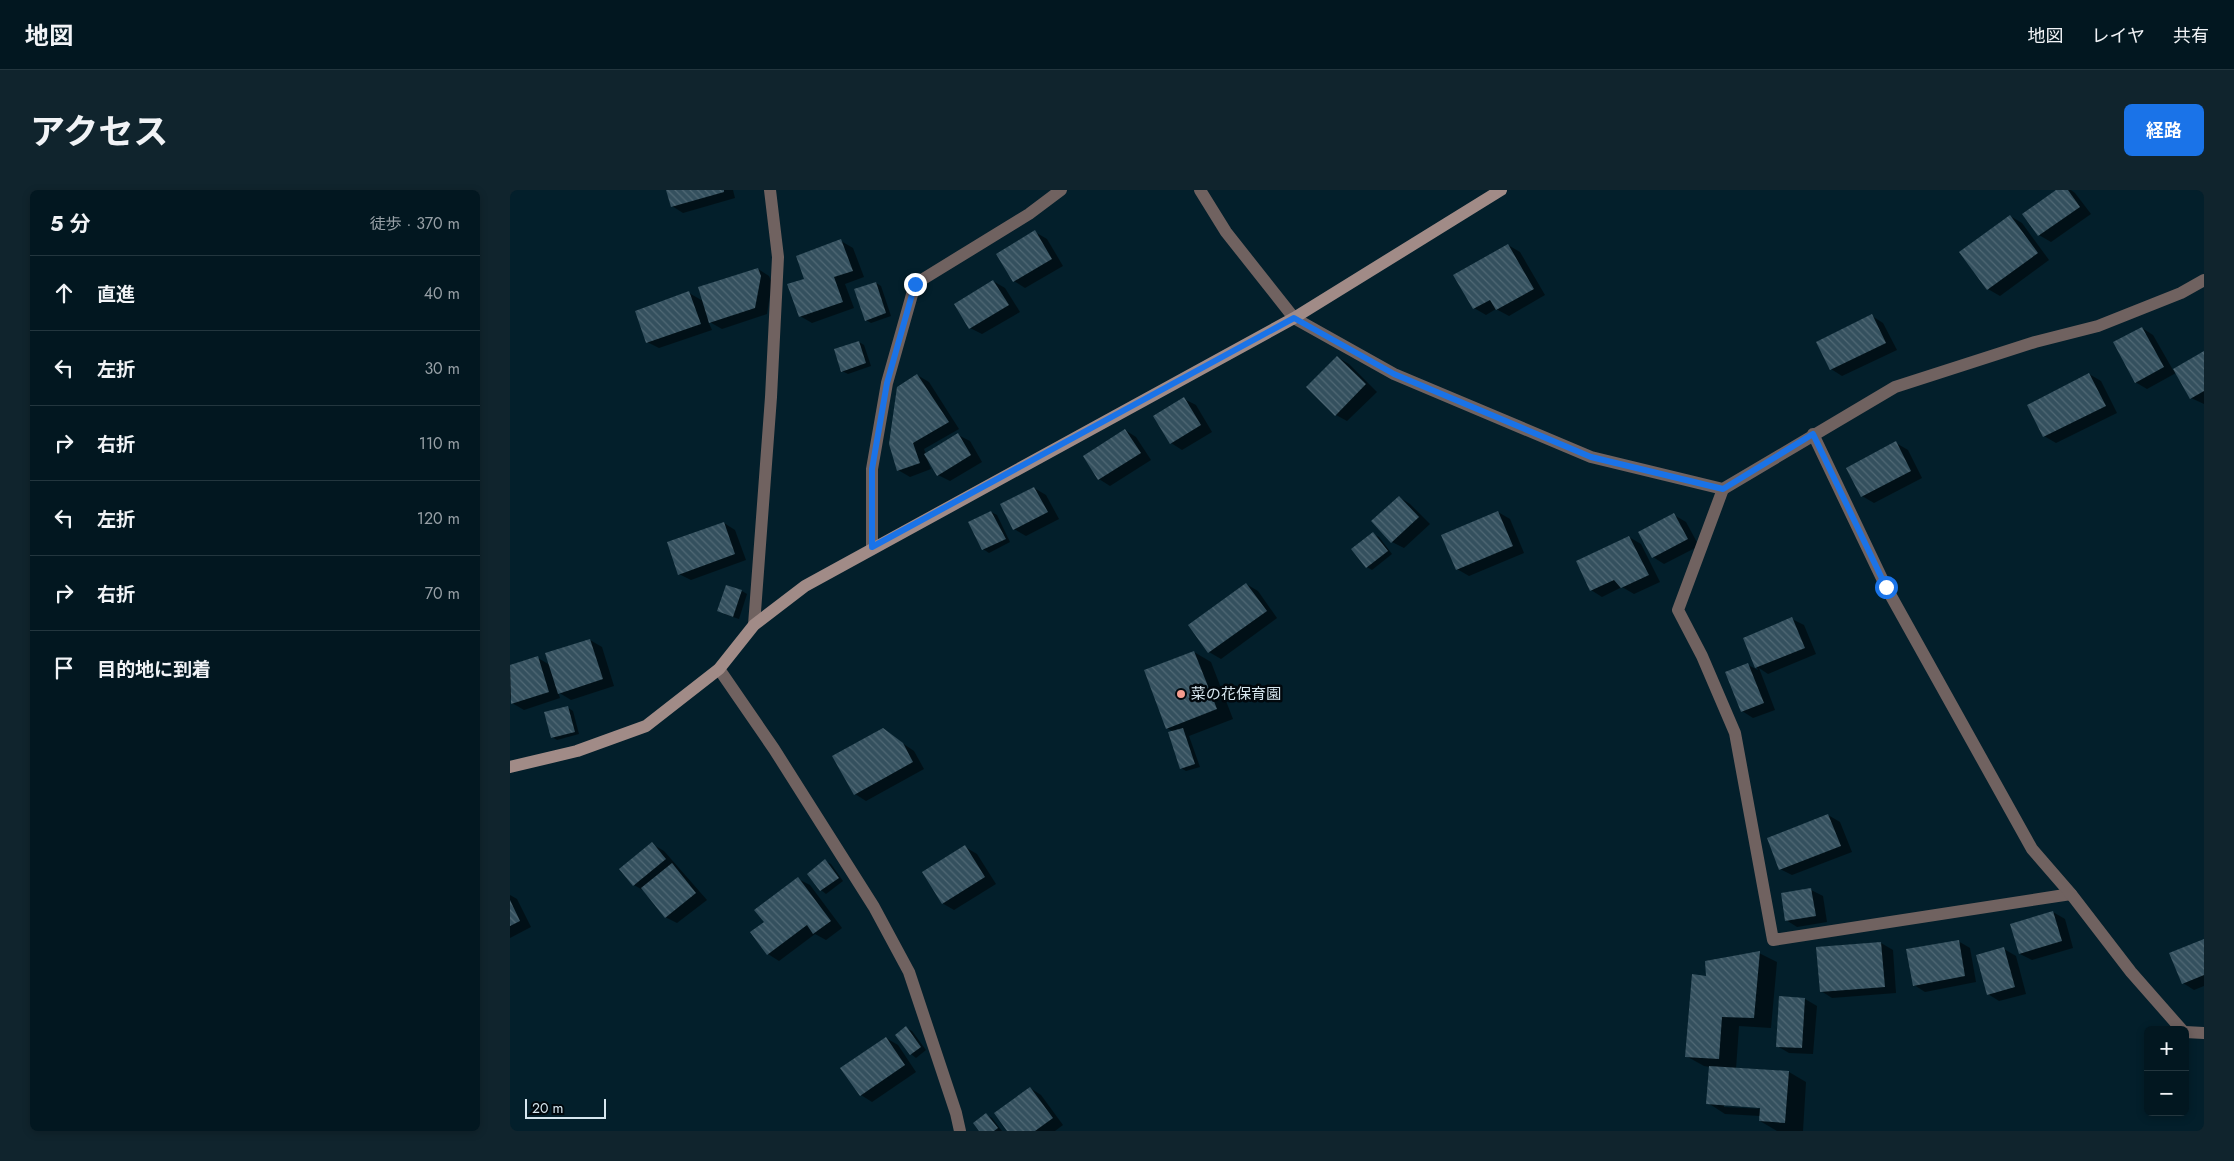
<!DOCTYPE html>
<html lang="ja">
<meta charset="utf-8">
<style>
:root{--surface:#021720;--page:#10242d;--text:#f1f3f6;--muted:#969fa5;--line:#23363e;--accent:#1a73e8}
body{margin:0;font-family:Jost,"Noto Sans JP",sans-serif;background:var(--page);color:var(--text)}
.controls{position:absolute;right:15px;bottom:15px;display:grid;overflow:hidden;border-radius:8px;box-shadow:0 2px 8px #0003}
.controls button{width:45px;height:45px;display:grid;place-items:center;padding:0;border:0;border-bottom:1px solid var(--line);background:var(--surface);color:var(--text);font:25px sans-serif}
.scale{position:absolute;left:15px;bottom:12px;width:81px;box-sizing:border-box;padding-left:5px;border:2px solid #d6e6ef;border-top:0;font-size:14px;line-height:18px;white-space:nowrap;color:#d6e6ef;-webkit-text-stroke:4px #01080d;paint-order:stroke}
.stop{position:absolute;width:15px;height:15px;margin:-11px;border:4px solid #1a73e8;border-radius:50%;background:#fff}
.stop.end{background:#1a73e8;border-color:#fff;box-shadow:0 1px 5px #0008}
.list{margin:0;padding:0;list-style:none}
h2{display:flex;justify-content:space-between;align-items:center;height:65px;margin:0;padding:0 20px;font-size:21px}
h2 small{font-size:16px;font-weight:400;color:var(--muted)}
.list li{display:grid;grid-template-columns:32px 1fr auto;gap:15px;align-items:center;box-sizing:border-box;height:75px;padding:0 20px;border-top:1px solid var(--line)}
.list b{display:block;font-size:19px;white-space:nowrap}
.list em{font-size:16px;font-style:normal;color:var(--muted)}
.icon{flex:none;width:28px;height:28px;fill:none;stroke:currentColor;stroke-width:2;stroke-linecap:round;stroke-linejoin:round}
.map{position:relative;flex:none;width:1694px;height:941px;overflow:hidden;border-radius:8px}
header{display:flex;align-items:center;gap:30px;box-sizing:border-box;height:70px;padding:0 25px;background:var(--surface);border-bottom:1px solid var(--line)}
header strong{font-size:24px}
nav{display:flex;gap:28px;margin-inline-start:auto;font-size:18px}
.intro{display:flex;align-items:center;justify-content:space-between;box-sizing:border-box;height:120px;padding:0 30px}
h1{margin:0;font-size:35px}
.button{padding:12px 22px;border-radius:8px;background:var(--accent);color:#fff;font-size:18px;font-weight:700}
main{display:flex;gap:30px;padding:0 30px}
aside{flex:1;background:var(--surface);border-radius:8px;box-shadow:0 2px 8px #0003}
.map>svg:first-child{display:block}
.shadow{fill:#0007;fill-rule:evenodd}
.building{fill:url(#building-back-hatch)}
.lines{fill:none;stroke-linecap:round;stroke-linejoin:round}
.lane{stroke:#706260;stroke-width:12}
.street{stroke:#706260;stroke-width:12}
.secondary{stroke:#a18b87;stroke-width:12}
.route{stroke:#1a73e8;stroke-width:6}
.poi-dot{fill:#f59d8f;stroke:#01080d;stroke-width:2}
.labels{text-anchor:middle;dominant-baseline:central;stroke-width:5;stroke-linejoin:round;paint-order:stroke}
.poi-label{font-size:15px;fill:#d6e6ef;stroke:#01080d;text-anchor:start}
</style>
<header>
<strong>地図</strong>
<nav><a>地図</a><a>レイヤ</a><a>共有</a></nav>
</header>
<div class="intro"><h1>アクセス</h1><a class="button">経路</a></div>
<main>
<aside>
<h2>5 分<small>徒歩 · 370 m</small></h2>
<ul class="list">
<li><svg class="icon" aria-label="ahead" viewBox="0 0 24 24"><path d="M12 20V5M6 11l6-6 6 6"/></svg><div><b>直進</b></div><em>40 m</em></li>
<li><svg class="icon" aria-label="left" viewBox="0 0 24 24"><path d="M17 20v-9H6M10 6l-5 5 5 5"/></svg><div><b>左折</b></div><em>30 m</em></li>
<li><svg class="icon" aria-label="right" viewBox="0 0 24 24"><path d="M7 20v-9h11M14 6l5 5-5 5"/></svg><div><b>右折</b></div><em>110 m</em></li>
<li><svg class="icon" aria-label="left" viewBox="0 0 24 24"><path d="M17 20v-9H6M10 6l-5 5 5 5"/></svg><div><b>左折</b></div><em>120 m</em></li>
<li><svg class="icon" aria-label="right" viewBox="0 0 24 24"><path d="M7 20v-9h11M14 6l5 5-5 5"/></svg><div><b>右折</b></div><em>70 m</em></li>
<li><svg class="icon" aria-label="arrive" viewBox="0 0 24 24"><path d="M6 21V4h12l-3 4 3 4H6"/></svg><div><b>目的地に到着</b></div></li>
</ul>
</aside>
<div class="map">
<svg width="1694" height="941" viewBox="0 0 1694 941">
<defs>
<pattern id="building-back-hatch" width="6" height="6" patternUnits="userSpaceOnUse" patternTransform="scale(1.25)"><rect width="6" height="6" fill="#34505e"/><path d="M-1 5l2 2M0 0l6 6M5-1l2 2" fill="none" stroke="#516975"/></pattern>
</defs>
<rect width="100%" height="100%" fill="#031f2b"/>
<!-- shadow -->
<g class="shadow">
<path d="M157 0H223L225 8 173 23 162 16Z"/>
<path d="M1548 0H1561L1565 3 1581 24 1541 52 1529 45 1514 24Z"/>
<path d="M1500 26 1512 33 1539 70 1490 106 1478 99 1451 63Z"/>
<path d="M525 42 537 49 553 76 515 98 504 91Z"/>
<path d="M331 51 343 58 354 87 335 94 344 118 302 133 290 126 295 90Z"/>
<path d="M998 55 1010 62 1035 105 999 126 986 119 976 125 964 118Z"/>
<path d="M248 79 259 86 262 93 257 124 212 139 198 131 202 140 149 158 137 152 179 103 193 111Z"/>
<path d="M483 91 495 98 510 122 472 144 460 138Z"/>
<path d="M366 93 371 96 381 126 361 133 356 130Z"/>
<path d="M1362 126 1373 133 1387 160 1332 186 1321 179Z"/>
<path d="M1632 138 1643 145 1663 180 1694 163V214L1681 208 1666 183 1637 199 1625 192Z"/>
<path d="M349 152 354 155 361 176 338 184 332 181Z"/>
<path d="M827 167 839 174 867 202 837 231 826 225Z"/>
<path d="M1579 184 1591 191 1607 223 1546 253 1534 246 1519 215Z"/>
<path d="M407 185 419 192 449 239 414 259 416 264 448 245 460 251 472 272 440 291 428 285 417 269 421 279 400 287 388 280Z"/>
<path d="M674 209 686 215 702 242 672 260 661 253Z"/>
<path d="M615 240 626 247 641 270 600 296 589 289Z"/>
<path d="M1386 253 1398 260 1412 288 1364 313 1352 306Z"/>
<path d="M524 298 536 305 549 329 516 346 504 339Z"/>
<path d="M889 307 900 314 920 334 894 358 882 352Z"/>
<path d="M481 322 487 325 500 352 479 363 473 359 460 333Z"/>
<path d="M988 322 1000 329 1014 363 959 386 947 379Z"/>
<path d="M1164 325 1176 332 1189 356 1154 374 1143 367Z"/>
<path d="M214 333 225 340 236 370 181 390 169 384Z"/>
<path d="M863 344 869 347 882 364 862 380 857 377Z"/>
<path d="M1119 347 1131 354 1150 392 1124 404 1112 397 1092 407 1081 400Z"/>
<path d="M736 394 748 401 767 428 711 469 699 462 680 435Z"/>
<path d="M232 401 237 404 229 429 214 424Z"/>
<path d="M1282 429 1294 435 1306 464 1258 484 1249 478 1265 520 1243 528 1232 521 1238 475 1248 480 1235 449Z"/>
<path d="M80 450 92 457 104 496 61 510 48 502 50 508 14 520 2 513 0 506V477L28 468 40 475Z"/>
<path d="M684 462 701 472 723 529 679 546 690 577 676 581 671 578 664 542 657 538Z"/>
<path d="M57 517 63 521 69 544 47 550 42 547Z"/>
<path d="M373 540 404 561 414 579 356 611 345 604Z"/>
<path d="M1318 625 1330 632 1342 662 1282 685 1270 679Z"/>
<path d="M142 654 154 661 197 710 167 733 155 727 136 702 124 695Z"/>
<path d="M455 657 467 664 486 694 444 720 432 713Z"/>
<path d="M315 671 321 674 333 691 316 704 311 700Z"/>
<path d="M288 689 300 695 332 738 316 750 305 744 269 771 258 764 255 733Z"/>
<path d="M1301 700 1313 706 1317 732 1287 737 1276 730Z"/>
<path d="M0 705 7 709 21 737 0 748Z"/>
<path d="M1543 722 1555 729 1563 758 1522 770 1510 764Z"/>
<path d="M1694 750V796L1684 800 1673 793Z"/>
<path d="M1448 751 1460 758 1466 792 1415 802 1404 795Z"/>
<path d="M1371 753 1383 760 1386 803 1322 808 1311 801Z"/>
<path d="M1494 759 1506 766 1516 804 1489 811 1478 804Z"/>
<path d="M1249 763 1267 772 1261 838 1229 836 1226 879 1279 882 1296 892 1293 941H1267L1250 931V926L1215 924 1198 913 1200 877 1194 876 1176 866 1197 787ZM1214 914 1256 917V919L1214 917Z"/>
<path d="M1295 809 1307 816 1303 864 1279 863 1267 856Z"/>
<path d="M396 838 402 841 416 860 406 868 401 864 386 845Z"/>
<path d="M376 848 388 855 406 882 362 912 351 905Z"/>
<path d="M520 898 531 905 553 935 545 941H499Z"/>
<path d="M476 925 482 928 492 941H471Z"/>
</g>
<!-- building -->
<g class="building">
<path d="M156 0H214V2L161 17Z"/>
<path d="M1546 0H1558L1570 17 1528 46 1512 24Z"/>
<path d="M1500 25 1528 63 1477 100 1449 62Z"/>
<path d="M525 40 542 69 503 92 486 64Z"/>
<path d="M331 49 343 81 324 87 333 112 289 127 277 94 294 89 286 66Z"/>
<path d="M998 54 1024 99 986 120 980 110 963 119 943 85Z"/>
<path d="M248 78 251 86 245 118 199 133 188 97Z"/>
<path d="M483 90 499 115 459 139 444 114Z"/>
<path d="M366 92 376 123 355 131 344 99Z"/>
<path d="M179 101 191 134 136 153 125 121Z"/>
<path d="M1362 124 1376 153 1320 180 1306 152Z"/>
<path d="M1632 137 1654 177 1625 193 1603 152Z"/>
<path d="M349 151 356 173 331 182 324 159Z"/>
<path d="M1694 161V201L1680 209 1663 179Z"/>
<path d="M827 166 856 194 825 226 796 197Z"/>
<path d="M1579 183 1596 216 1533 247 1517 215Z"/>
<path d="M407 184 439 232 403 253 410 273 387 281 379 254 387 197Z"/>
<path d="M674 207 691 235 660 254 643 226Z"/>
<path d="M615 239 631 263 588 290 573 266Z"/>
<path d="M448 243 461 265 427 286 414 264Z"/>
<path d="M1386 251 1401 281 1351 307 1336 278Z"/>
<path d="M524 297 538 322 503 340 490 314Z"/>
<path d="M889 306 909 327 881 353 861 331Z"/>
<path d="M481 321 496 349 472 360 458 332Z"/>
<path d="M988 321 1003 356 946 380 931 345Z"/>
<path d="M1164 323 1178 349 1142 368 1128 342Z"/>
<path d="M214 332 225 364 168 385 157 352Z"/>
<path d="M863 342 878 361 856 378 841 359Z"/>
<path d="M1119 346 1139 385 1111 398 1104 390 1080 401 1066 371Z"/>
<path d="M736 393 757 421 698 463 678 435Z"/>
<path d="M216 395 232 400 223 427 207 421Z"/>
<path d="M1282 427 1295 458 1245 478 1233 448Z"/>
<path d="M80 449 93 489 48 504 35 463Z"/>
<path d="M684 461 707 519 656 539 634 480Z"/>
<path d="M28 466 39 502 1 514 0 475Z"/>
<path d="M1238 473 1254 513 1231 522 1215 482Z"/>
<path d="M58 516 65 542 41 548 34 522Z"/>
<path d="M373 538 393 553 403 572 344 605 322 566Z"/>
<path d="M673 538 685 574 670 579 658 542Z"/>
<path d="M1318 624 1331 656 1269 680 1257 648Z"/>
<path d="M142 652 156 669 123 696 109 679Z"/>
<path d="M455 655 475 687 432 714 412 682Z"/>
<path d="M315 669 329 688 310 701 297 684Z"/>
<path d="M162 673 186 703 155 728 131 698Z"/>
<path d="M288 687 321 731 303 744 297 735 257 765 240 742 254 732 244 720Z"/>
<path d="M1301 698 1306 726 1275 731 1271 703Z"/>
<path d="M0 710 10 731 0 736Z"/>
<path d="M1543 721 1552 751 1509 764 1500 734Z"/>
<path d="M1694 749V785L1672 794 1659 763Z"/>
<path d="M1449 750 1455 786 1403 796 1396 759Z"/>
<path d="M1371 752 1375 797 1310 802 1306 757Z"/>
<path d="M1494 757 1505 797 1477 805 1466 765Z"/>
<path d="M1250 761 1244 828 1212 827 1209 869 1175 867 1182 784 1196 786 1195 771Z"/>
<path d="M1269 806 1295 808 1292 858 1266 857Z"/>
<path d="M396 836 411 857 400 865 385 845Z"/>
<path d="M376 847 395 875 350 906 330 878Z"/>
<path d="M1199 876 1279 881 1275 933 1249 931 1250 918 1196 914Z"/>
<path d="M520 897 543 928 525 941H497L484 923Z"/>
<path d="M476 923 488 938 484 941H469L463 933Z"/>
</g>
<g class="lines">
<!-- lane -->
<path class="lane" d="M1213 299 1168 420 1192 466 1225 543 1263 750 1561 704"/>
<!-- street -->
<g class="street">
<path d="M690 0 716 42 784 128 884 184 1081 267 1213 299 1385 197 1525 152 1588 136 1671 103 1694 90"/>
<path d="M1303 244 1376 397 1522 659 1561 704 1621 782 1672 840"/>
<path d="M362 357V279L377 193 405 94 519 24 551 0"/>
<path d="M244 435 261 207 268 67 260 0"/>
<path d="M209 479 264 559 364 717 399 782 446 923 450 941"/>
<path d="M1675 842 1694 843"/>
</g>
<!-- secondary -->
<path class="secondary" d="M0 577 67 561 136 536 209 479 244 435 295 396 784 128 991 0"/>
</g>
<g class="lines">
<!-- route -->
<path class="route" d="M405 94 377 193 362 279V357L784 128 884 184 1081 267 1213 299 1303 244 1376 397"/>
</g>
<!-- markers -->
<circle class="poi-dot" cx="671" cy="504" r="5"/>
<g class="labels">
<!-- poi labels -->
<g class="poi-label">
<text x="681" y="504">菜の花保育園</text>
</g>
</g>
</svg>
<div class="controls">
<button>+</button>
<button>−</button>
</div>
<div class="scale">20 m</div>
<div class="stop" style="left:1376px;top:397px"></div>
<div class="stop end" style="left:405px;top:94px"></div>
</div>
</main>
